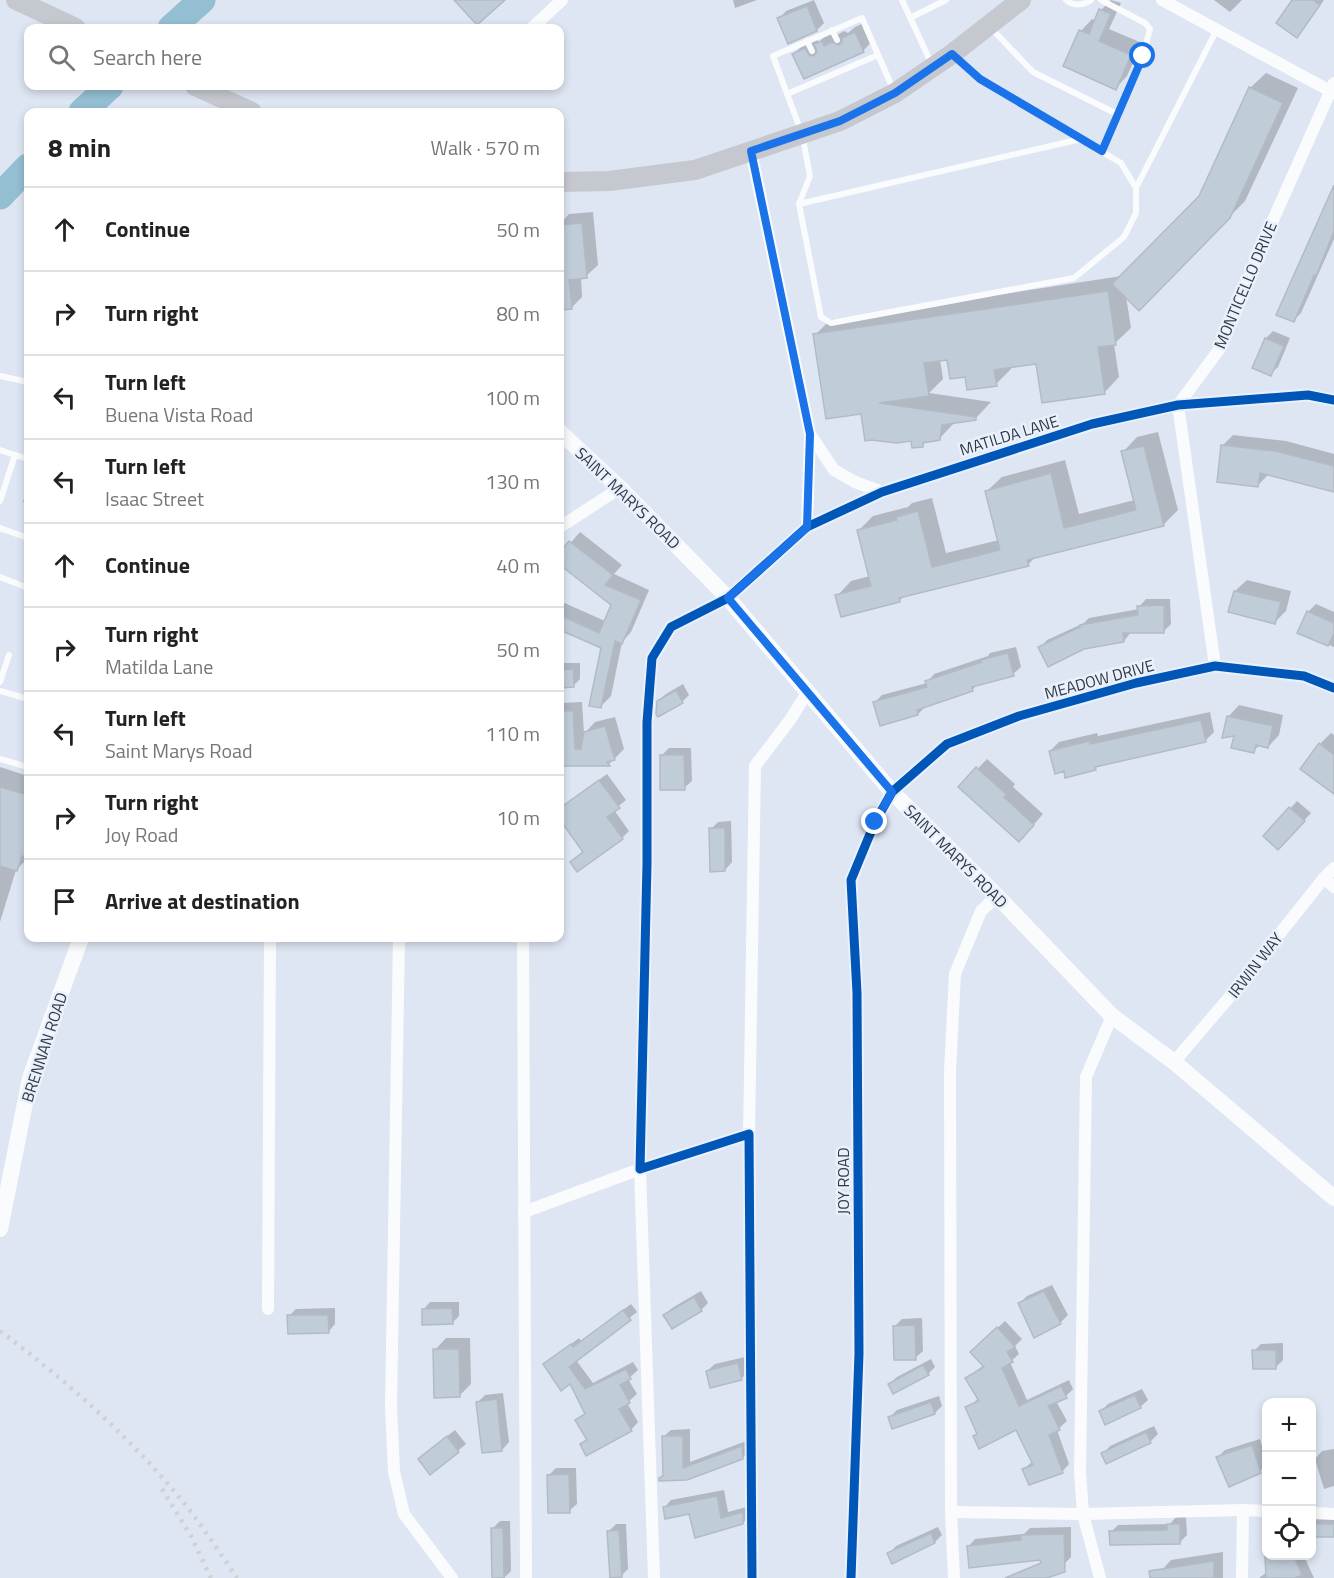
<!DOCTYPE html>
<meta charset="utf-8">
<style>
:root{--surface:#fff;--page:#f2f2f2;--text:#222;--muted:#767676;--line:#e0e0e0}
body{margin:0;font-family:"Titillium Web",sans-serif;background:var(--page);color:var(--text)}
.controls{position:absolute;right:18px;bottom:18px;display:grid;overflow:hidden;border-radius:12px;box-shadow:0 3px 9px #0003}
.controls button{width:54px;height:54px;display:grid;place-items:center;padding:0;border:0;border-bottom:2px solid var(--line);background:var(--surface);color:var(--text);font:30px sans-serif}
.stop{position:absolute;width:18px;height:18px;margin:-14px;border:4px solid #1a73e8;border-radius:50%;background:#fff}
.stop.end{background:#1a73e8;border-color:#fff;box-shadow:0 2px 6px #0008}
.list{margin:0;padding:0;list-style:none}
h2{display:flex;justify-content:space-between;align-items:center;height:78px;margin:0;padding:0 24px;font-size:26px}
h2 small{font-size:20px;font-weight:400;color:var(--muted)}
.list li{display:grid;grid-template-columns:39px 1fr auto;gap:18px;align-items:center;box-sizing:border-box;height:84px;padding:0 24px;border-top:2px solid var(--line)}
.list b{display:block;font-size:22px;white-space:nowrap}
.list p{margin:0;font-size:20px;white-space:nowrap;color:var(--muted)}
.list em{font-size:20px;font-style:normal;color:var(--muted)}
.icon{flex:none;width:33px;height:33px;fill:none;stroke:currentColor;stroke-width:2;stroke-linecap:round;stroke-linejoin:round}
.map{position:relative;flex:none;width:1334px;height:1578px;overflow:hidden}
.search{position:absolute;background:var(--surface);box-shadow:0 3px 9px #0003;left:24px;top:24px;width:540px;height:66px;display:flex;align-items:center;gap:15px;box-sizing:border-box;padding:0 21px;border-radius:12px;color:var(--muted);font-size:22px}
.panel{position:absolute;background:var(--surface);box-shadow:0 3px 9px #0003;left:24px;top:108px;width:540px;height:834px;border-radius:12px}
.map>svg:first-child{display:block}
.shadow{fill:#0003}
.lines{fill:none;stroke-linecap:round;stroke-linejoin:round}
.river{stroke:#94bfd2;stroke-width:27}
.building{fill:#c0cdd9;stroke:#b2bbc5;stroke-width:1.5}
.lane{stroke:#fafbfd;stroke-width:6}
.street{stroke:#fafbfd;stroke-width:12}
.secondary{stroke:#fafbfd;stroke-width:16}
.primary{stroke:#c5c8cf;stroke-width:20}
.rail{stroke:#cfd2d5;stroke-width:4.5;stroke-dasharray:3 6;stroke-linecap:butt}
.cycleway-casing{stroke:#e9f1fd;stroke-width:13}
.cycleway{stroke:#0057b8;stroke-width:9}
.route{stroke:#1a73e8;stroke-width:8}
.labels{text-anchor:middle;dominant-baseline:central;stroke-width:5;stroke-linejoin:round;paint-order:stroke}
.street-label{font-size:16px;fill:#323945;stroke:#e9f1fd}
</style>
<div class="map">
<svg width="1334" height="1578" viewBox="0 0 1334 1578">
<rect width="100%" height="100%" fill="#dee6f3"/>
<!-- shadow -->
<g class="shadow">
<path d="M733 0H757L735 8Z"/>
<path d="M814 0 824 23 817 30 779 19 786 11Z"/>
<path d="M1111 0 1121 3 1109 29 1142 43 1127 76 1116 88 1065 66 1081 31 1092 19 1096 21 1101 10Z"/>
<path d="M1214 0H1242L1230 12Z"/>
<path d="M1293 0H1324L1297 36Z"/>
<path d="M866 22 874 39 863 51 805 77 794 54 805 43 816 38 819 42 828 33 835 36 844 31 848 33 855 27Z"/>
<path d="M1266 73 1298 88 1245 201 1139 309 1126 296 1131 328 1114 344 1119 377 1104 393 1037 362 1011 366V369L996 384 967 375 949 358 940 359 943 379 929 393 991 402 975 419 955 422 939 439 926 441 922 445 862 412 815 335 830 320 1122 276 1200 197 1250 88Z"/>
<path d="M1334 189V239L1301 313 1294 320Z"/>
<path d="M593 212 598 265 586 276 581 277 582 297 571 308 560 309V224L569 214Z"/>
<path d="M1273 331 1290 338 1278 367 1270 374 1254 367 1266 338Z"/>
<path d="M1158 432 1178 510 1163 525 1036 556 1028 565 905 595 899 601 837 596 851 581 870 576 859 530 873 516 908 507 912 503 932 498 946 553 999 540 987 491 1002 477 1065 460 1079 514 1135 500 1123 452 1137 437Z"/>
<path d="M1233 435 1286 441 1334 454V494V490L1269 474 1258 485 1222 446Z"/>
<path d="M28 485V504L23 502Z"/>
<path d="M580 532 622 565 614 574 649 590 631 632 622 642 611 696 601 706 603 647 560 628V601L605 621 612 604 560 563V555Z"/>
<path d="M1247 580 1291 591 1286 611 1275 622 1235 591Z"/>
<path d="M1146 599H1170L1171 624 1164 631 1131 632 1124 641 1040 648 1047 640 1084 623 1089 618 1139 609V607Z"/>
<path d="M1316 604 1334 612V647L1299 632 1309 611Z"/>
<path d="M1016 647 1021 667 1013 674 979 683 972 690 925 707 918 714 875 702 882 695 927 683 934 674 988 656 990 653Z"/>
<path d="M560 663H580V679L573 686H560Z"/>
<path d="M683 684 689 695 682 702 658 701 666 694Z"/>
<path d="M582 702 584 734 595 722 615 717 624 749 609 764 560 765V705L562 703Z"/>
<path d="M1239 705 1283 715 1279 735 1268 747 1260 745 1253 751 1236 734 1228 717Z"/>
<path d="M1210 712 1214 732 1205 741 1099 765 1095 769 1065 770 1050 751 1059 742 1097 733 1098 736Z"/>
<path d="M1331 733 1334 735V792L1320 744Z"/>
<path d="M669 748H691L692 781 684 788 661 756Z"/>
<path d="M987 759 1015 784 1013 787 1043 814 1028 831 960 787Z"/>
<path d="M0 767 28 776V858L16 870 0 922Z"/>
<path d="M607 774 626 800 614 810 629 831 622 838 572 862 584 851 561 820 560 821V808Z"/>
<path d="M1297 801 1311 813 1285 841 1265 836Z"/>
<path d="M731 821 732 862 725 870 711 829 718 822Z"/>
<path d="M1052 1285 1068 1315 1060 1323 1035 1336 1019 1304 1027 1296Z"/>
<path d="M701 1291 708 1303 701 1310 665 1315 672 1308Z"/>
<path d="M430 1302H459V1316L452 1323 423 1310Z"/>
<path d="M631 1304 637 1312 576 1360 593 1383 633 1362 638 1370 628 1379 637 1394 627 1403 638 1422 631 1430 581 1444 588 1438 577 1420 586 1412 570 1382 545 1364 579 1338 581 1341Z"/>
<path d="M335 1308V1324L328 1332 289 1316 296 1309Z"/>
<path d="M922 1318 923 1351 915 1358 895 1326 902 1319Z"/>
<path d="M1005 1321 1022 1339 1015 1346 1019 1354 1010 1362 1027 1400 1069 1380 1073 1389 1066 1396 1056 1401 1067 1421 1057 1430 1069 1464 1062 1472 1024 1469 1033 1461 1016 1428 978 1433 967 1408 979 1398 967 1378 984 1365 980 1344Z"/>
<path d="M446 1338H470L471 1384 459 1396 435 1350Z"/>
<path d="M1283 1343V1360L1276 1367 1254 1351 1261 1344Z"/>
<path d="M745 1357 749 1371 742 1378 707 1371 715 1364Z"/>
<path d="M931 1359 935 1367 928 1374 889 1384 897 1377Z"/>
<path d="M1142 1389 1148 1400 1140 1407 1100 1412 1108 1404Z"/>
<path d="M503 1393 509 1442 502 1450 478 1402 485 1395Z"/>
<path d="M939 1396 942 1406 935 1413 890 1417 897 1410Z"/>
<path d="M1154 1426 1158 1434 1150 1442 1107 1462 1103 1454 1110 1446Z"/>
<path d="M690 1429V1462L749 1440 750 1451 742 1458 660 1478 664 1474 663 1437 671 1430Z"/>
<path d="M455 1430 466 1444 431 1473 427 1452Z"/>
<path d="M1260 1439 1266 1461V1465L1260 1471 1218 1457 1225 1450Z"/>
<path d="M1334 1449V1486L1324 1489 1315 1459 1322 1451Z"/>
<path d="M556 1468H576L577 1504 569 1511 549 1475Z"/>
<path d="M724 1490 728 1512 750 1506V1515L743 1523 664 1508 671 1500Z"/>
<path d="M1176 1517H1186L1187 1535 1179 1543 1111 1532 1118 1525 1170 1524Z"/>
<path d="M1334 1517V1535H1312V1518Z"/>
<path d="M500 1521H510L511 1571 504 1578H494L493 1528Z"/>
<path d="M1266 1523V1549V1535H1263V1526Z"/>
<path d="M616 1524H626L628 1569 621 1576 609 1531Z"/>
<path d="M938 1527 942 1535 935 1542 889 1554 896 1546Z"/>
<path d="M1071 1527V1557L1064 1564 1041 1558 968 1547 975 1539 1024 1534 1030 1528Z"/>
<path d="M1223 1552V1578H1162V1570L1171 1560Z"/>
<path d="M1267 1556H1304L1314 1578H1259L1267 1572Z"/>
</g>
<g class="lines">
<!-- river -->
<g class="river">
<path d="M171 28 202 0"/>
<path d="M82 112 110 86"/>
<path d="M0 196 28 167"/>
</g>
</g>
<!-- building -->
<g class="building">
<path d="M454 0H505L477 25Z"/>
<path d="M1292 0H1313L1320 5 1297 38 1276 23Z"/>
<path d="M807 6 817 31 788 44 777 18Z"/>
<path d="M1099 9 1111 14 1099 41 1131 55 1116 90 1063 66 1079 30 1089 34Z"/>
<path d="M855 32 864 52 804 79 792 54 805 48 809 55 814 56 817 51 814 44 822 41 824 46 832 42 839 45 842 42V38Z"/>
<path d="M1249 87 1283 103 1230 218 1139 311 1112 284 1199 196Z"/>
<path d="M1334 185V231L1316 276 1314 275 1294 322 1276 315Z"/>
<path d="M582 223 587 278 569 280 572 309 560 310V225Z"/>
<path d="M1108 291 1116 345 1098 347 1105 394 1042 403 1036 364 994 370 997 386 967 390 965 377 950 379 947 360 924 363 929 396 879 403 976 417V420L942 425 940 440 923 443V447L912 448 911 441 897 443 871 440 865 441 861 414 826 419 813 334Z"/>
<path d="M1265 338 1284 346 1271 376 1252 368Z"/>
<path d="M1221 445 1275 451 1334 466V492L1260 473 1258 487 1217 482Z"/>
<path d="M1144 446 1164 526 1027 560 1029 566 899 598 900 602 841 617 835 595 871 586 857 530 897 520 896 517 918 511 932 567 1000 550 985 491 1051 473 1064 528 1136 510 1121 451Z"/>
<path d="M569 541 613 575 605 585 641 600 622 644 615 641 601 708 589 706 601 648 560 630V615L599 633 611 605 560 565V552Z"/>
<path d="M1234 591 1281 602 1275 624 1228 612Z"/>
<path d="M1164 605V633H1123L1124 642 1084 649 1048 667 1038 647 1080 627V625L1138 615 1137 606Z"/>
<path d="M1307 611 1334 623V633L1328 646 1297 633Z"/>
<path d="M1008 653 1014 676 972 687 973 691 917 710 918 715 880 726 873 702 927 687 925 681 982 662 981 660Z"/>
<path d="M573 669 574 687 560 688V670Z"/>
<path d="M676 690 683 703 658 717 656 714 657 701Z"/>
<path d="M560 711H573L575 749H581L584 732 605 726 615 760 607 762 610 766H560Z"/>
<path d="M1227 716 1273 726 1268 748 1256 745 1254 753 1231 748 1234 736 1222 738Z"/>
<path d="M1201 720 1206 742 1095 767 1096 770 1065 778 1064 771 1055 774 1049 751 1089 741 1090 744Z"/>
<path d="M1319 743 1334 755V794L1300 769Z"/>
<path d="M660 755H684L685 790H660Z"/>
<path d="M976 767 1007 795 1004 797 1034 825 1019 842 958 787Z"/>
<path d="M599 780 620 808 607 817 623 839 577 872 570 862 583 852 560 820V808Z"/>
<path d="M0 787 28 795V858L22 856 17 871 0 866Z"/>
<path d="M1289 807 1305 821 1278 850 1263 836Z"/>
<path d="M709 828H725V871L710 872Z"/>
<path d="M1044 1291 1061 1324 1034 1338 1018 1303Z"/>
<path d="M694 1297 702 1311 672 1329 663 1315Z"/>
<path d="M452 1308 453 1324 422 1325V1309Z"/>
<path d="M623 1310 631 1320 569 1367 585 1389 626 1369 631 1379 620 1385 630 1403 619 1409 632 1431 586 1456 580 1444 587 1440 575 1420 585 1414 570 1384 561 1391 543 1364 571 1344 573 1347Z"/>
<path d="M287 1315H328L329 1333 288 1334Z"/>
<path d="M915 1325 916 1360H894L893 1326Z"/>
<path d="M997 1327 1015 1347 1007 1352 1013 1362 1002 1368 1019 1406 1061 1386 1067 1398 1048 1406 1060 1430 1049 1435 1063 1473 1029 1485 1022 1469 1033 1465 1016 1430 979 1449 973 1436 977 1434 965 1407 979 1401 965 1378 984 1367 970 1352Z"/>
<path d="M433 1349H459L460 1397 434 1398Z"/>
<path d="M1252 1350H1276V1369H1253Z"/>
<path d="M738 1363 742 1380 710 1388 706 1371Z"/>
<path d="M923 1365 929 1375 893 1394 888 1384Z"/>
<path d="M1135 1395 1141 1408 1105 1425 1099 1411Z"/>
<path d="M497 1399 502 1451 482 1453 476 1402Z"/>
<path d="M931 1402 935 1414 892 1429 888 1417Z"/>
<path d="M1146 1432 1151 1443 1106 1464 1101 1453Z"/>
<path d="M447 1436 459 1452 430 1475 418 1459Z"/>
<path d="M662 1436H683V1468L742 1446 743 1459 687 1480 659 1481V1478L663 1476Z"/>
<path d="M1252 1445 1261 1473 1229 1487 1216 1457Z"/>
<path d="M569 1474 570 1513H548L547 1475Z"/>
<path d="M717 1496 721 1518 743 1512V1524L695 1538 689 1514 665 1519 663 1507Z"/>
<path d="M1167 1524H1180V1544L1110 1545 1109 1531 1167 1530Z"/>
<rect x="1311" y="1524" width="23" height="13"/>
<path d="M491 1528H503L504 1578H492Z"/>
<path d="M619 1530 622 1577 610 1578 607 1531Z"/>
<path d="M931 1533 935 1543 892 1564 887 1553Z"/>
<path d="M1064 1534 1065 1572 1047 1578H1005L1041 1563 1040 1560 969 1568 967 1546 1021 1540V1535Z"/>
<path d="M1265 1556H1294L1302 1575 1295 1578H1266Z"/>
<path d="M1214 1561V1578H1150L1149 1571Z"/>
</g>
<g class="lines">
<!-- lane -->
<g class="lane">
<path d="M902 0 932 65"/>
<path d="M1066 0C1073 7 1084 5 1091 0"/>
<path d="M1101 0 1145 23 1150 29 1143 56 1102 151"/>
<path d="M910 18 946 0"/>
<path d="M991 28 1033 72 1119 115"/>
<path d="M832 30 837 40"/>
<path d="M807 41 812 51"/>
<path d="M893 89 862 18 773 56 802 134 810 176 799 204 821 317 831 323 1074 278 1124 237 1136 213V188L1121 163 980 79 955 56"/>
<path d="M787 94 878 55"/>
<path d="M1136 188 1216 31"/>
<path d="M799 204 1081 139"/>
<path d="M0 376 28 382"/>
<path d="M0 450 15 455 0 501"/>
<path d="M15 455 28 459"/>
<path d="M0 528 28 538"/>
<path d="M0 577 28 588"/>
<path d="M0 682 9 655"/>
<path d="M0 691 28 699"/>
<path d="M0 759 28 767"/>
</g>
<!-- street -->
<g class="street">
<path d="M1162 0 1334 93"/>
<path d="M532 28 562 0"/>
<path d="M751 151 810 434 834 470 855 482 882 492"/>
<path d="M560 527 620 488"/>
<path d="M807 527 810 434"/>
<path d="M1215 666 1178 405 1221 347 1265 238 1334 83"/>
<path d="M1324 878 1334 887"/>
<path d="M399 938 391 1406 394 1472 404 1514 452 1578"/>
<path d="M523 938 526 1578"/>
<path d="M1174 1062 1227 1000 1324 878 1334 868"/>
<path d="M749 1134 755 766 790 720 807 693"/>
<path d="M524 1212 640 1169 654 1578"/>
<path d="M268 1309 270 938"/>
<path d="M951 1512 1083 1514 1243 1510 1266 1511"/>
<path d="M1312 1513 1334 1514"/>
<path d="M752 1578 749 1134 640 1169 647 864V722L652 658 671 627 728 598 807 527 882 492 1092 424 1178 405 1308 395 1334 400"/>
<path d="M851 1578 859 1353 857 993 851 880 875 822 892 792 947 744 1019 716 1136 683 1215 666 1304 676 1334 688"/>
<path d="M954 1578 951 1512 950 1071 955 974 981 911 997 896"/>
<path d="M1100 1578 1083 1514 1080 1472 1086 1077 1112 1016"/>
<path d="M1242 1578 1243 1510"/>
</g>
<!-- secondary -->
<g class="secondary">
<path d="M560 432 620 488 728 598 892 792 997 896 1112 1016 1174 1062 1334 1198"/>
<path d="M0 1229 30 1078 81 938"/>
</g>
<!-- primary -->
<g class="primary">
<path d="M16 0 76 28"/>
<path d="M195 86 252 112"/>
<path d="M560 182 609 181 695 170 840 121 895 93 952 54 1021 0"/>
</g>
<!-- rail -->
<g class="rail">
<path d="M0 1331C67 1381 131 1438 184 1503 203 1527 220 1553 237 1578"/>
<path d="M162 1489 191 1536 211 1578"/>
</g>
<!-- cycleway casing -->
<g class="cycleway-casing">
<g id="cycleway">
<path d="M752 1578 749 1134 640 1169 647 864V722L652 658 671 627 728 598 807 527 882 492 1092 424 1178 405 1308 395 1334 400"/>
<path d="M851 1578 859 1353 857 993 851 880 875 822 892 792 947 744 1019 716 1136 683 1215 666 1304 676 1334 688"/>
</g>
</g>
<!-- cycleway -->
<use href="#cycleway" class="cycleway"/>
</g>
<g class="lines">
<!-- route -->
<path class="route" d="M875 822 892 792 728 598 807 527 810 434 751 151 840 121 895 93 952 54 980 79 1102 151 1143 56"/>
</g>
<g class="labels">
<!-- street labels -->
<g class="street-label">
<text transform="translate(1245 285) rotate(-67)">MONTICELLO DRIVE</text>
<text transform="translate(1009 435) rotate(-17)">MATILDA LANE</text>
<text transform="translate(628 498) rotate(44)">SAINT MARYS ROAD</text>
<text transform="translate(1099 679) rotate(-15)">MEADOW DRIVE</text>
<text transform="translate(956 856) rotate(45)">SAINT MARYS ROAD</text>
<text transform="translate(1255 965) rotate(-52)">IRWIN WAY</text>
<text transform="translate(44 1047) rotate(-72)">BRENNAN ROAD</text>
<text transform="translate(843 1181) rotate(-90)">JOY ROAD</text>
</g>
</g>
</svg>
<div class="controls">
<button>+</button>
<button>−</button>
<button><svg class="icon" aria-label="locate" viewBox="0 0 24 24"><circle cx="12" cy="12" r="6"/><path d="M12 2v4M12 18v4M2 12h4M18 12h4"/></svg></button>
</div>
<div class="stop" style="left:1143px;top:56px"></div>
<div class="stop end" style="left:875px;top:822px"></div>
<div class="search"><svg class="icon" aria-label="search" viewBox="0 0 24 24"><circle cx="10" cy="10" r="6"/><path d="M15 15l6 6"/></svg>Search here</div>
<section class="panel">
<h2>8 min<small>Walk · 570 m</small></h2>
<ul class="list">
<li><svg class="icon" aria-label="ahead" viewBox="0 0 24 24"><path d="M12 20V5M6 11l6-6 6 6"/></svg><div><b>Continue</b></div><em>50 m</em></li>
<li><svg class="icon" aria-label="right" viewBox="0 0 24 24"><path d="M7 20v-9h11M14 6l5 5-5 5"/></svg><div><b>Turn right</b></div><em>80 m</em></li>
<li><svg class="icon" aria-label="left" viewBox="0 0 24 24"><path d="M17 20v-9H6M10 6l-5 5 5 5"/></svg><div><b>Turn left</b><p>Buena Vista Road</p></div><em>100 m</em></li>
<li><svg class="icon" aria-label="left" viewBox="0 0 24 24"><path d="M17 20v-9H6M10 6l-5 5 5 5"/></svg><div><b>Turn left</b><p>Isaac Street</p></div><em>130 m</em></li>
<li><svg class="icon" aria-label="ahead" viewBox="0 0 24 24"><path d="M12 20V5M6 11l6-6 6 6"/></svg><div><b>Continue</b></div><em>40 m</em></li>
<li><svg class="icon" aria-label="right" viewBox="0 0 24 24"><path d="M7 20v-9h11M14 6l5 5-5 5"/></svg><div><b>Turn right</b><p>Matilda Lane</p></div><em>50 m</em></li>
<li><svg class="icon" aria-label="left" viewBox="0 0 24 24"><path d="M17 20v-9H6M10 6l-5 5 5 5"/></svg><div><b>Turn left</b><p>Saint Marys Road</p></div><em>110 m</em></li>
<li><svg class="icon" aria-label="right" viewBox="0 0 24 24"><path d="M7 20v-9h11M14 6l5 5-5 5"/></svg><div><b>Turn right</b><p>Joy Road</p></div><em>10 m</em></li>
<li><svg class="icon" aria-label="arrive" viewBox="0 0 24 24"><path d="M6 21V4h12l-3 4 3 4H6"/></svg><div><b>Arrive at destination</b></div></li>
</ul>
</section>
</div>
